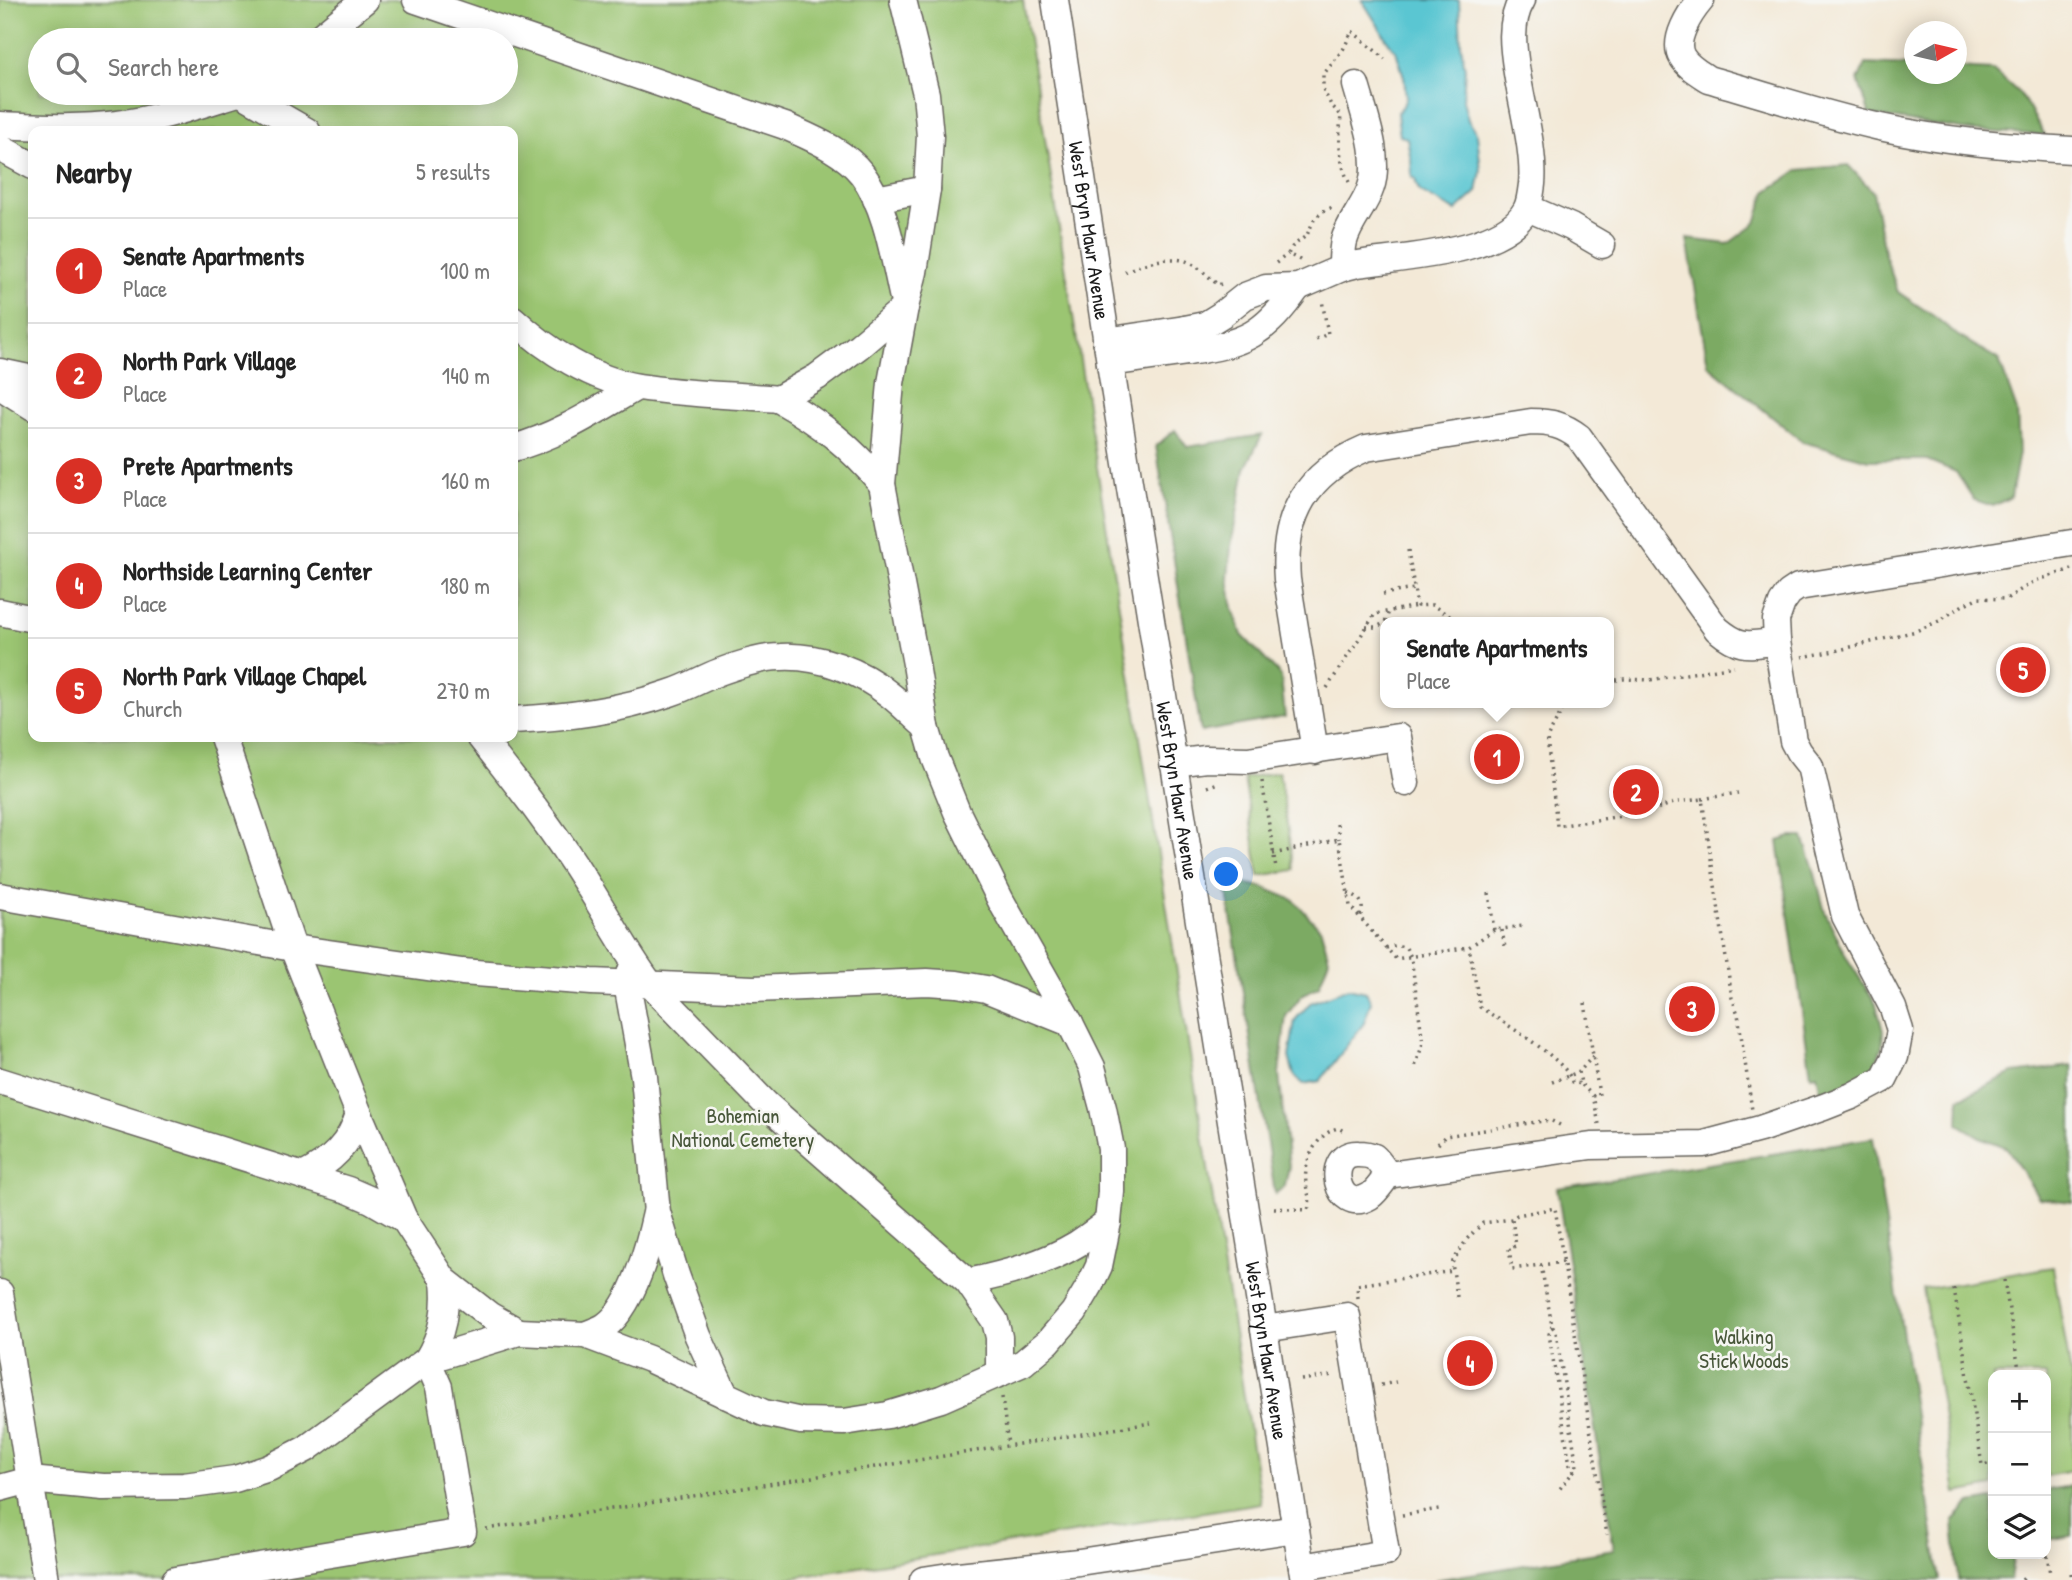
<!DOCTYPE html>
<meta charset="utf-8">
<style>
:root{--surface:#fff;--page:#f2f2f2;--text:#222;--muted:#767676;--line:#e0e0e0;--accent:#d93025}
body{margin:0;font-family:"Patrick Hand",sans-serif;background:var(--page);color:var(--text)}
.controls{position:absolute;right:21px;bottom:21px;display:grid;overflow:hidden;border-radius:14px;box-shadow:0 4px 18px #0003}
.controls button{width:63px;height:63px;display:grid;place-items:center;padding:0;border:0;border-bottom:2px solid var(--line);background:var(--surface);color:var(--text);font:35px sans-serif}
.compass{position:absolute;left:1904px;top:21px;width:63px;height:63px;border-radius:50%;background:var(--surface);box-shadow:0 4px 18px #0003;rotate:82deg}
.you{position:absolute;left:1227px;top:875px;width:24px;height:24px;margin:-18px;border:5px solid #fff;border-radius:50%;background:#1a73e8;box-shadow:0 0 0 10px #1a73e833}
.badge{display:grid;place-items:center;width:46px;height:46px;border-radius:50%;background:var(--accent);color:#fff;font-size:23px;font-weight:700}
.pin{position:absolute;translate:-50% -50%;border:4px solid #fff;box-shadow:0 2px 7px #0006}
.popup{position:absolute;left:1380px;top:617px;width:234px;height:91px;box-sizing:border-box;display:grid;place-content:center;border-radius:14px;background:var(--surface);filter:drop-shadow(0 2px 5px #0005);font-size:23px;white-space:nowrap;color:var(--muted)}
.popup b{font-size:26px;color:var(--text)}
.popup::after{content:'';position:absolute;left:50%;top:100%;margin-left:-14px;border:14px solid transparent;border-top-color:var(--surface)}
.list{margin:0;padding:0;list-style:none}
h2{display:flex;justify-content:space-between;align-items:center;height:91px;margin:0;padding:0 28px;font-size:30px}
h2 small{font-size:23px;font-weight:400;color:var(--muted)}
.list li{display:grid;grid-template-columns:46px 1fr auto;gap:21px;align-items:center;box-sizing:border-box;height:105px;padding:0 28px;border-top:2px solid var(--line)}
.list b{display:block;font-size:26px;white-space:nowrap}
.list p{margin:0;font-size:23px;white-space:nowrap;color:var(--muted)}
.list em{font-size:23px;font-style:normal;color:var(--muted)}
.icon{flex:none;width:38px;height:38px;fill:none;stroke:currentColor;stroke-width:2;stroke-linecap:round;stroke-linejoin:round}
.map{position:relative;flex:none;width:2072px;height:1580px;overflow:hidden}
.search{position:absolute;background:var(--surface);box-shadow:0 4px 18px #0003;left:28px;top:28px;width:490px;height:77px;display:flex;align-items:center;gap:18px;box-sizing:border-box;padding:0 24px;border-radius:38px;color:var(--muted);font-size:26px}
.panel{position:absolute;background:var(--surface);box-shadow:0 4px 18px #0003;left:28px;top:126px;width:490px;height:616px;border-radius:14px}
.map>svg:first-child{display:block}
.green{fill:#9bc572;stroke:#5c7047;stroke-width:2;fill-rule:evenodd}
.forest{fill:#7caa64;stroke:#4c6340;stroke-width:2}
.water{fill:#5ac6d2;stroke:#3b7177;stroke-width:2}
.lines{fill:none;stroke-linecap:round;stroke-linejoin:round}
.minor-casing{stroke:#67645d;stroke-width:29}
.path{stroke:#67645d;stroke-width:3.5;stroke-dasharray:2 5;stroke-linecap:butt}
.minor{stroke:#fff;stroke-width:26}
.labels{text-anchor:middle;dominant-baseline:central;stroke-width:5;stroke-linejoin:round;paint-order:stroke}
.street-label{font-size:21px;fill:#1c1c1c;stroke:#f6f6f2}
.park-label{font-size:21px;fill:#48573a;stroke:#f6f6f2}
</style>
<div class="map">
<svg width="2072" height="1580" viewBox="0 0 2072 1580">
<rect width="100%" height="100%" fill="#f6f6f2"/>
<filter id="ink" filterUnits="userSpaceOnUse"><feTurbulence type="fractalNoise" baseFrequency=".0143" numOctaves="2"/><feDisplacementMap in="SourceGraphic" scale="14" xChannelSelector="R" yChannelSelector="G"/><feConvolveMatrix kernelMatrix="1 2 1 2 8 2 1 2 1" color-interpolation-filters="sRGB"/></filter>
<filter id="wash" filterUnits="userSpaceOnUse"><feTurbulence type="fractalNoise" baseFrequency=".00686" numOctaves="4" result="noise"/><feDisplacementMap in="SourceGraphic" scale="28" xChannelSelector="R" yChannelSelector="G"/><feGaussianBlur stdDeviation="1.57" result="paint"/><feColorMatrix in="noise" values="0 0 0 0 0 0 0 0 0 0 0 0 0 0 0 0 0 1.4 0 .05"/><feComposite in="paint" operator="in"/></filter>
<g filter="url(#wash)">
<rect width="100%" height="100%" fill="#f3e9d7"/>
<!-- green -->
<g class="green">
<path d="M0 0H1023L1261 1503 778 1580H0ZM40 40H506V93H40ZM33 131H513V737H33Z"/>
<path d="M1279 772 1294 870 1259 876 1244 778Z"/>
<path d="M2053 1267 2072 1381V1471L2046 1476V1375H1993V1486L1956 1493 1923 1289Z"/>
</g>
<!-- forest -->
<g class="forest">
<path d="M1865 64 1914 66V74H1956L1957 68 1993 70 2021 95 2045 135 1974 131 1870 115 1858 80Z"/>
<path d="M1848 165 1873 192 1884 252 1898 292 1935 317 1957 335 1999 360 2017 411 2019 453 2011 497 1993 506 1974 500 1956 472 1927 460H1869L1803 442 1708 365 1687 239 1728 244 1756 223 1766 192 1799 170Z"/>
<path d="M1175 430 1187 447 1262 435 1245 469 1231 546 1228 578 1233 608 1242 635 1281 676 1285 717 1201 732 1156 446Z"/>
<path d="M1791 837H1803L1813 866 1825 912 1847 958 1876 1004 1883 1031 1882 1047 1875 1065 1862 1081 1821 1094 1817 1074 1811 1075 1778 841Z"/>
<path d="M1225 879 1262 887 1294 900 1321 930 1329 959 1319 986 1302 995 1286 1016 1279 1074 1289 1166 1285 1186 1275 1194Z"/>
<path d="M2072 1066V1202L2039 1198 2007 1148 1980 1137 1958 1124 1959 1099 2013 1073Z"/>
<path d="M1873 1138 1940 1580H1435L1614 1550 1557 1188Z"/>
<path d="M2072 1486V1536L2046 1540V1490Z"/>
<path d="M1993 1499V1554H2014L2010 1579 1958 1580 1953 1521 1971 1503Z"/>
</g>
<!-- water -->
<g class="water">
<path d="M1362 0H1459L1461 45 1465 69 1463 100 1468 120 1477 134 1481 171 1477 192 1456 211C1450 208 1420 193 1419 190 1417 187 1416 182 1415 178H1412L1411 160 1407 138 1400 136 1397 113 1403 106 1406 97 1404 77 1396 51 1389 43Z"/>
<path d="M1348 988 1366 992 1371 1001 1364 1023 1320 1081 1303 1084 1294 1075 1289 1057 1295 1020 1310 1003Z"/>
</g>
</g>
<g filter="url(#ink)">
<g class="lines">
<!-- minor casing -->
<g class="minor-casing">
<g id="minor">
<path d="M416 0 785 126C811 138 843 150 862 174 888 208 895 266 905 307L859 346 817 377 778 399C822 424 849 445 882 484"/>
<path id="s1" d="M1055 0 1110 363 1304 1580"/>
<path d="M1701 0C1690 13 1672 40 1682 57 1688 67 1699 73 1708 79 1765 95 1822 114 1880 127 1943 141 2007 146 2072 150"/>
<path d="M316 40 365 0"/>
<path d="M241 93 307 131"/>
<path d="M0 125C39 127 80 129 118 124 159 119 199 105 238 93"/>
<path d="M0 148 33 166"/>
<path d="M876 199 927 189"/>
<path d="M1528 208 1571 227 1602 245"/>
<path d="M1342 268C1342 260 1342 249 1344 241 1349 222 1365 206 1371 187 1381 158 1364 114 1356 85"/>
<path d="M513 319C546 350 593 380 639 387 684 394 733 395 778 399"/>
<path d="M1185 329 1205 325 1221 315 1245 296 1266 288 1298 287 1342 268 1358 264C1402 257 1503 253 1526 210 1530 203 1531 192 1532 184 1535 152 1522 106 1517 73 1513 49 1509 22 1522 0"/>
<path d="M1106 341 1185 329 1188 352 1110 363"/>
<path d="M1188 352C1245 344 1265 334 1298 287"/>
<path d="M0 372 33 379"/>
<path d="M0 386 33 407"/>
<path d="M513 448C558 436 597 410 637 387"/>
<path d="M0 612 33 619"/>
<path d="M513 720C567 717 619 711 670 693 687 688 703 678 719 672 738 665 761 657 781 657 819 655 861 671 890 695 903 705 914 717 926 727"/>
<path d="M223 737 293 948 359 1114 404 1219 444 1280 489 1315 519 1332"/>
<path d="M480 737C518 785 555 832 587 884 608 917 626 952 650 984L766 1104 968 1282 995 1321 999 1337V1374"/>
<path d="M1315 751 1287 579C1282 515 1307 473 1366 448L1531 422C1551 422 1563 425 1579 437L1717 629C1741 649 1748 645 1777 641"/>
<path d="M1173 763 1206 759 1248 760 1398 737 1406 783"/>
<path d="M0 896 293 948 462 972 592 982 753 989 927 982 957 984 986 989 1070 1023"/>
<path d="M632 968 627 984 644 1077 657 1212 676 1275 698 1336 725 1395"/>
<path d="M0 1081 348 1190 371 1200 404 1219"/>
<path d="M1388 1175C1384 1170 1379 1161 1374 1157 1370 1155 1363 1154 1358 1154 1324 1152 1335 1217 1370 1196 1377 1191 1383 1181 1388 1175L1591 1146 1704 1144 1760 1129 1824 1107 1852 1096 1884 1079 1895 1057 1900 1030 1893 1008 1845 916 1810 766 1799 752 1793 741 1777 641 1776 620 1782 603 1789 593 1798 587 2072 543"/>
<path d="M303 1176C331 1162 350 1144 359 1114"/>
<path d="M968 1282C1005 1274 1044 1264 1077 1244 1088 1237 1098 1229 1108 1222"/>
<path d="M0 1293 46 1580"/>
<path d="M1264 1329 1347 1316 1386 1553 1302 1567"/>
<path d="M585 1335C591 1332 599 1330 605 1326 633 1307 649 1245 656 1213"/>
<path d="M0 1488 30 1480 103 1487 184 1486 235 1479 269 1468 306 1449 427 1360 519 1332 585 1335 649 1359 764 1413 801 1421 844 1422 888 1415 941 1399 1023 1363 1048 1342 1074 1312 1090 1285 1099 1266 1108 1222 1111 1192V1149L1103 1108 1092 1067 1070 1023 1001 901 957 812 935 758 926 727 916 664 882 484 891 383 905 307 914 272 927 189 930 136 926 94 903 0"/>
<path d="M175 1580 463 1532 439 1387 427 1360C443 1334 447 1309 444 1280"/>
<path d="M923 1580 949 1576 1079 1562 1296 1529"/>
</g>
</g>
<!-- path -->
<g class="path">
<path d="M1349 182C1338 161 1339 138 1341 115L1331 105 1323 89V75L1344 48 1352 31 1385 59"/>
<path d="M1300 260 1288 254 1292 247 1307 235 1314 220 1323 211 1336 206"/>
<path d="M1276 263 1288 254"/>
<path d="M1125 272C1140 264 1169 255 1186 261 1198 266 1208 276 1218 285L1221 284"/>
<path d="M1316 339 1328 334 1322 300"/>
<path d="M1408 550 1417 606 1432 605 1459 622"/>
<path d="M1383 594 1414 589"/>
<path d="M1366 627H1376L1385 623 1389 611"/>
<path d="M1802 657 1835 651 1916 631 1939 621 1963 605 1977 598 2006 599 2035 581 2072 569"/>
<path d="M1609 681 1623 679 1650 680 1734 666"/>
<path d="M1327 688 1375 614 1417 606"/>
<path d="M1566 703 1547 738 1557 826 1647 812 1677 802 1702 799 1732 998 1738 1014 1752 1110"/>
<path d="M1262 781 1276 869"/>
<path d="M1207 787 1218 783"/>
<path d="M1702 799 1738 793"/>
<path d="M1337 824 1339 839"/>
<path d="M1273 854 1339 839 1350 906 1396 959 1469 947"/>
<path d="M1348 893C1361 897 1365 905 1360 917"/>
<path d="M1489 893 1494 930 1524 926"/>
<path d="M1494 930 1469 947 1480 1007C1499 1020 1569 1061 1572 1082L1581 1084"/>
<path d="M1502 930 1505 948"/>
<path d="M1386 948 1397 945 1406 948 1411 957 1423 1043 1414 1070"/>
<path d="M1585 1003 1599 1095 1593 1096"/>
<path d="M1593 1056 1579 1072 1581 1084 1593 1096 1599 1124"/>
<path d="M1552 1082 1579 1072"/>
<path d="M1438 1144 1445 1136 1550 1120 1564 1127"/>
<path d="M1274 1208 1308 1210C1312 1197 1307 1195 1306 1183 1303 1162 1316 1134 1338 1128L1346 1132"/>
<path d="M1563 1262 1512 1269 1509 1248 1516 1246 1512 1219 1517 1215 1555 1208 1607 1535"/>
<path d="M1541 1265 1552 1326 1556 1332 1577 1467 1558 1491"/>
<path d="M2004 1280 2020 1375"/>
<path d="M1954 1289 1982 1465 1993 1463"/>
<path d="M1457 1297 1452 1263 1467 1239 1483 1223 1512 1219"/>
<path d="M1358 1298 1357 1285 1453 1271"/>
<path d="M1552 1326 1549 1334 1570 1465 1574 1471"/>
<path d="M1301 1380 1333 1375"/>
<path d="M1381 1385 1396 1382"/>
<path d="M1002 1397 1008 1445"/>
<path d="M1402 1515 1439 1509"/>
<path d="M486 1529 1151 1423"/>
<path d="M2046 1548 2050 1574"/>
<path d="M2071 1573 2072 1580"/>
<path d="M2022 1580 2026 1576"/>
</g>
<!-- minor -->
<use href="#minor" class="minor"/>
</g>
</g>
<g class="labels">
<!-- street labels -->
<g class="street-label">
<text stroke="none"><textPath href="#s1" startOffset="233">West Bryn Mawr Avenue</textPath></text>
<text stroke="none"><textPath href="#s1" startOffset="800">West Bryn Mawr Avenue</textPath></text>
<text stroke="none"><textPath href="#s1" startOffset="1367">West Bryn Mawr Avenue</textPath></text>
</g>
<!-- park labels -->
<g class="park-label">
<text x="743" y="1115">Bohemian<tspan x="743" dy="24">National Cemetery</tspan></text>
<text x="1744" y="1336">Walking<tspan x="1744" dy="24">Stick Woods</tspan></text>
</g>
</g>
</svg>
<div class="controls">
<button>+</button>
<button>−</button>
<button><svg class="icon" aria-label="layers" viewBox="0 0 24 24"><path d="M12 4l9 5-9 5-9-5zM3 14l9 5 9-5"/></svg></button>
</div>
<svg class="compass" viewBox="-18 -18 36 36"><path d="M0-13l5 13h-10z" fill="#e53935"/><path d="M0 13l5-13h-10z" fill="#767676"/></svg>
<div class="you"></div>
<div class="pin badge" style="left:1497px;top:757px">1</div>
<div class="popup"><b>Senate Apartments</b>Place</div>
<div class="pin badge" style="left:1636px;top:792px">2</div>
<div class="pin badge" style="left:1692px;top:1009px">3</div>
<div class="pin badge" style="left:1470px;top:1363px">4</div>
<div class="pin badge" style="left:2023px;top:670px">5</div>
<div class="search"><svg class="icon" aria-label="search" viewBox="0 0 24 24"><circle cx="10" cy="10" r="6"/><path d="M15 15l6 6"/></svg>Search here</div>
<section class="panel">
<h2>Nearby<small>5 results</small></h2>
<ul class="list">
<li><span class="badge">1</span><div><b>Senate Apartments</b><p>Place</p></div><em>100 m</em></li>
<li><span class="badge">2</span><div><b>North Park Village</b><p>Place</p></div><em>140 m</em></li>
<li><span class="badge">3</span><div><b>Prete Apartments</b><p>Place</p></div><em>160 m</em></li>
<li><span class="badge">4</span><div><b>Northside Learning Center</b><p>Place</p></div><em>180 m</em></li>
<li><span class="badge">5</span><div><b>North Park Village Chapel</b><p>Church</p></div><em>270 m</em></li>
</ul>
</section>
</div>
